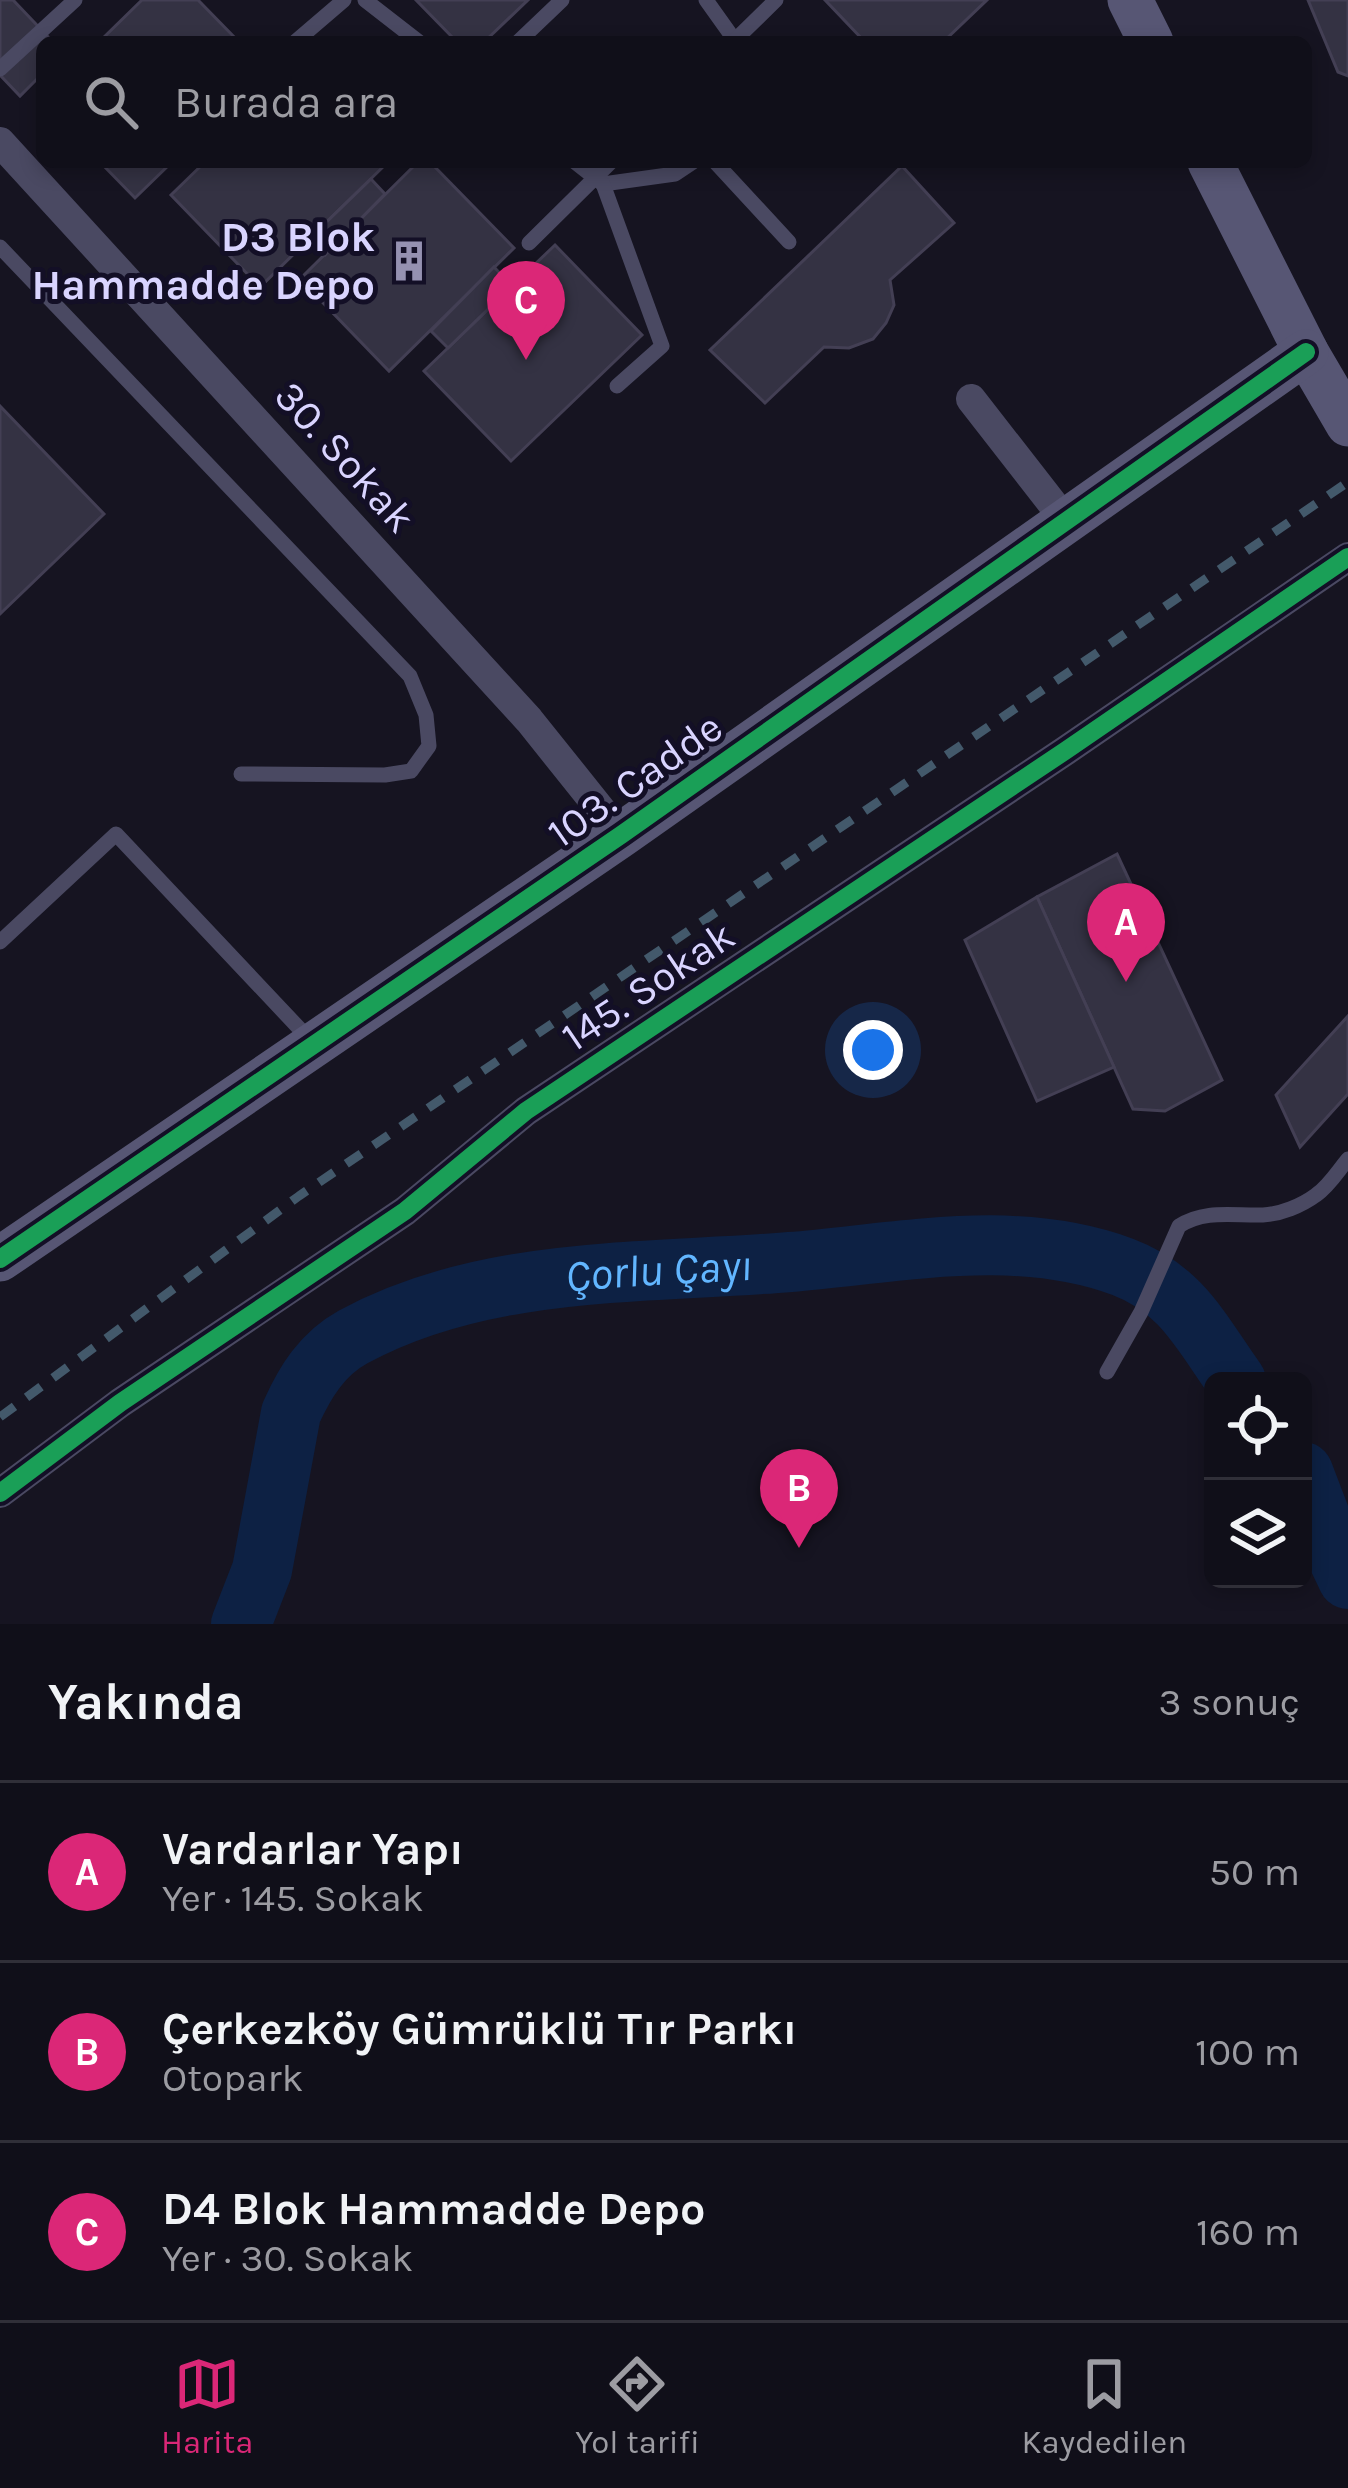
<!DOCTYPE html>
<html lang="tr">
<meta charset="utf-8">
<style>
:root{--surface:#100f19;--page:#191822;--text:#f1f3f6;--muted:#9c9ca2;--line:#302f38;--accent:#db2777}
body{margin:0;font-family:Karla,sans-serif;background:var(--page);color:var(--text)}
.controls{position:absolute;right:36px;bottom:36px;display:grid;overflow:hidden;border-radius:18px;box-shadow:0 6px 18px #0003}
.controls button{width:108px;height:108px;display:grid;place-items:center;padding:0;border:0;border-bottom:3px solid var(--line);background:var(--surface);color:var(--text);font:60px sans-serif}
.you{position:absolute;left:873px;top:1050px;width:42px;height:42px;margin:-30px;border:9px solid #fff;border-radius:50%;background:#1a73e8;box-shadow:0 0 0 18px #1a73e833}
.badge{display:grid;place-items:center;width:78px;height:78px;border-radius:50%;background:var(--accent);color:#fff;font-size:39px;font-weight:700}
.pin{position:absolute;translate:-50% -99px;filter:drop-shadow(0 3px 6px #0008)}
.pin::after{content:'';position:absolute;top:63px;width:42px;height:36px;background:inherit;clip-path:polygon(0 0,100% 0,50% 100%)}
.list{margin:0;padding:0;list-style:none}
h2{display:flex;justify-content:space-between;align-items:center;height:156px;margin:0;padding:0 48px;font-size:51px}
h2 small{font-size:39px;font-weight:400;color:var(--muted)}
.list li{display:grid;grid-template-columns:78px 1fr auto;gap:36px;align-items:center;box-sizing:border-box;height:180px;padding:0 48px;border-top:3px solid var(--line)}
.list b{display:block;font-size:45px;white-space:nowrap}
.list p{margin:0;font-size:39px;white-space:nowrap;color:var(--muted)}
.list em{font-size:39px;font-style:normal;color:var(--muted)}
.icon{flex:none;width:66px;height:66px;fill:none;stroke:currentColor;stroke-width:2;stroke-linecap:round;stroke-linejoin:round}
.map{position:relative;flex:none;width:1348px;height:1624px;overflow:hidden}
.search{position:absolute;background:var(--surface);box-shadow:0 6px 18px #0003;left:36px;right:36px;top:36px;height:132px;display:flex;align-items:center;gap:30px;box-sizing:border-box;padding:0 42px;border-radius:18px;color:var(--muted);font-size:45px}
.sheet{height:696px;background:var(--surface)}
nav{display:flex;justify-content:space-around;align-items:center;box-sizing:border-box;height:168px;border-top:3px solid var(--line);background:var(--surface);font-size:33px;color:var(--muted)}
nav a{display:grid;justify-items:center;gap:6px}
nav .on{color:var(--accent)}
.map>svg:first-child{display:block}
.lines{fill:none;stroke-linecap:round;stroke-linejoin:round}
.river{stroke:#0d2144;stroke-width:60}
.building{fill:#343243;stroke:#433f54;stroke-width:3}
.lane{stroke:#4a4962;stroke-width:15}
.street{stroke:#4a4962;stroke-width:30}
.secondary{stroke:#575674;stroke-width:45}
.rail{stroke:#43596b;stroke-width:9;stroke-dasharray:18 15;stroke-linecap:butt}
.cycleway-casing{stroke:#130f26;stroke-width:26}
.cycleway{stroke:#1a9f57;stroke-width:18}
.labels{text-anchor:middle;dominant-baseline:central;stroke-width:10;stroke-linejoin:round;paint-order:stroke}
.poi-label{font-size:42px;font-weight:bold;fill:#d9d4ff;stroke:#130f26;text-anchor:end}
.street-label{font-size:42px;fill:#d9d4ff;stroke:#130f26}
.water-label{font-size:45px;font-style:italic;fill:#62b6ff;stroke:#130f26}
</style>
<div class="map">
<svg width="1348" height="1624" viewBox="0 0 1348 1624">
<rect width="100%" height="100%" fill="#161421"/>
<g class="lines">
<!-- river -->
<g class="river">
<path d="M1303 1472 1327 1535 1348 1579"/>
<path id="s1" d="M241 1624 262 1570 291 1413C305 1382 322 1354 353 1337 485 1265 645 1274 790 1262 900 1253 1016 1227 1123 1267 1182 1289 1202 1334 1236 1381"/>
</g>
</g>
<!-- building -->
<g class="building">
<path d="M0 0H13L53 42H42V74L20 96 0 75Z"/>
<path d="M142 0H198L239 42H99Z"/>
<path d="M416 0H528L484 42H457Z"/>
<path d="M825 0H987L943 42H865Z"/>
<path d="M1308 0H1348V76L1338 72Z"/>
<path d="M100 162H172L135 198Z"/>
<path d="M205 162H388L260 287 171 195Z"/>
<path d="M418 162H430L514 248 389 371 300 279Z"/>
<path d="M902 166 954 223 890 280 894 305 886 323 873 339 849 348 824 347 765 403 710 350Z"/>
<path d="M371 179 385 194 325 255 309 239Z"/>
<path d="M555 245 642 335 511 461 424 371Z"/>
<path d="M494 267 512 286 448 348 431 331Z"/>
<path d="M0 406 104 514 0 614Z"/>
<path d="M1117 854 1222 1080 1165 1111 1133 1109 1037 897Z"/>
<path d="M1037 897 1114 1067 1037 1101 965 940Z"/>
<path d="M1348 1016V1094L1300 1147 1276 1095Z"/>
</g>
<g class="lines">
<!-- lane -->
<g class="lane">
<path d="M365 0 419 42"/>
<path d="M706 0 736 42"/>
<path d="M295 42 344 0"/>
<path d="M518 42 562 0"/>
<path d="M733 42 776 0"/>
<path d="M0 69 75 0"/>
<path d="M575 162 603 184 675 174 693 162"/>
<path d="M715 162 789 242"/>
<path d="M603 184 662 346 617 386"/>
<path d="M529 243 611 162"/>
<path d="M0 247 410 676 426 715 429 746 411 771 385 775 241 774"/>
<path d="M0 942 116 834 313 1043"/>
<path d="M1107 1372 1141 1312 1179 1226C1205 1209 1234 1216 1263 1215 1281 1214 1301 1206 1316 1195 1329 1186 1338 1171 1348 1159"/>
</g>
<!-- street -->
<g class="street">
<path d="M0 142 529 720 621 835"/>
<path d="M971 399 1066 521"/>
<path d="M0 1493 120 1403 405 1211 526 1111 1065 751 1348 557"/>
</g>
<!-- secondary -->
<g class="secondary">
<path d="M1130 0 1151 42"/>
<path d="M1210 162 1306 352 1348 424"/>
<path d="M0 1259 621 835 1306 352"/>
</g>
<!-- rail -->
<path class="rail" d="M0 1417 299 1196 1348 482"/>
<!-- cycleway casing -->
<g class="cycleway-casing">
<g id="cycleway">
<path d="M0 1259 621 835 1306 352"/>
<path d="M0 1493 120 1403 405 1211 526 1111 1065 751 1348 557"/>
</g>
</g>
<!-- cycleway -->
<use href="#cycleway" class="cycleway"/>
</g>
<!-- icons -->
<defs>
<g id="building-bare" transform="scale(3.24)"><path d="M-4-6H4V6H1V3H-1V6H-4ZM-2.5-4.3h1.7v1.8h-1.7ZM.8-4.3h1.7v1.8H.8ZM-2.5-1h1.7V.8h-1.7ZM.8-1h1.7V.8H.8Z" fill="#9591b1" stroke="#130f26" stroke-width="2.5" paint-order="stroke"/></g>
</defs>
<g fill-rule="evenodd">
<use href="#building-bare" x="409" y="261"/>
</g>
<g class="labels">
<!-- poi labels -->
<g class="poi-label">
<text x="375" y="237">D3 Blok<tspan x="375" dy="48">Hammadde Depo</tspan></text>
</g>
<!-- street labels -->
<g class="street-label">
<text transform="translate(345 457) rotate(48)">30. Sokak</text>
<text transform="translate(635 780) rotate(-35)">103. Cadde</text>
<text transform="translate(648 986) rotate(-34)">145. Sokak</text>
</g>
<!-- water labels -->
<g class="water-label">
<text stroke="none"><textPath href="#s1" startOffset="633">Çorlu Çayı</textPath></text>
</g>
</g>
</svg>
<div class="controls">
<button><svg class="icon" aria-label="locate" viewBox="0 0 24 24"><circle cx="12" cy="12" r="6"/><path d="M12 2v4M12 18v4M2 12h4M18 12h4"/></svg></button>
<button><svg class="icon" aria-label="layers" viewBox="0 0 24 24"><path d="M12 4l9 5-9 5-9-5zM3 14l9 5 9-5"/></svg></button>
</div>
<div class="you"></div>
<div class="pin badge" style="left:1126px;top:982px">A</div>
<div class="pin badge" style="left:799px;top:1548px">B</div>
<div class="pin badge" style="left:526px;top:360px">C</div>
<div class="search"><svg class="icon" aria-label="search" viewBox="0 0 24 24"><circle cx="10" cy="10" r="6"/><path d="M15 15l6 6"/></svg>Burada ara</div>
</div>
<section class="sheet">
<h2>Yakında<small>3 sonuç</small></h2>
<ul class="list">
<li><span class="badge">A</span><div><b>Vardarlar Yapı</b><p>Yer · 145. Sokak</p></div><em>50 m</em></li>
<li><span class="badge">B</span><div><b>Çerkezköy Gümrüklü Tır Parkı</b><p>Otopark</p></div><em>100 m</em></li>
<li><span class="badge">C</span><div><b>D4 Blok Hammadde Depo</b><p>Yer · 30. Sokak</p></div><em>160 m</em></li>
</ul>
</section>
<nav>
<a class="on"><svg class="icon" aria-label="map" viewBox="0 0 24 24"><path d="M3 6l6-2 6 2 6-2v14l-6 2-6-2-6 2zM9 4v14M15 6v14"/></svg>Harita</a>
<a><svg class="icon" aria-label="directions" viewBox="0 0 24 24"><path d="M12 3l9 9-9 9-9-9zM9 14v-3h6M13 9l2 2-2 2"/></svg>Yol tarifi</a>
<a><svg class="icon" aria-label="saved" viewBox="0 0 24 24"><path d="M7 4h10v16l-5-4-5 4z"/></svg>Kaydedilen</a>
</nav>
